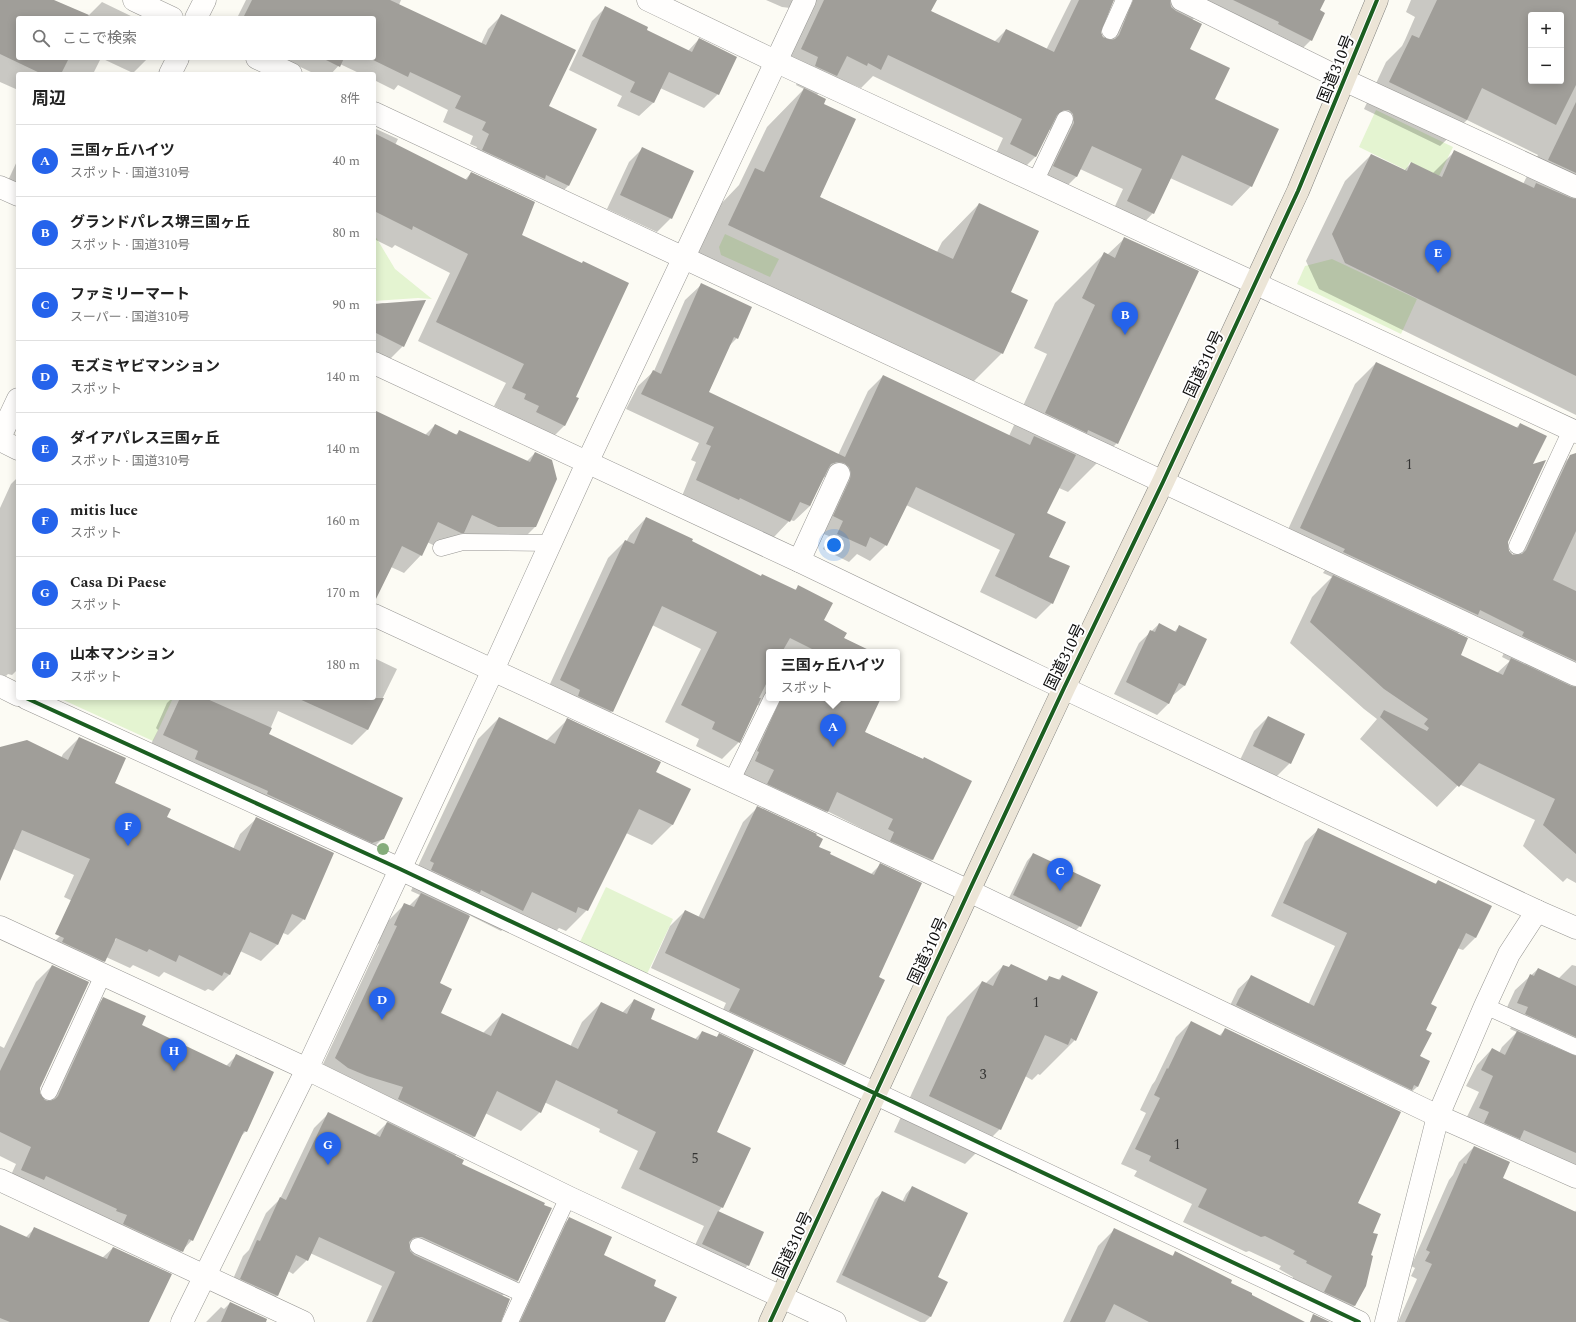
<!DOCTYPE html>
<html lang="ja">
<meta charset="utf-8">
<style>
:root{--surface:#fff;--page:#f6f6f6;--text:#222;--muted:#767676;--line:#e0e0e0;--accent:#2563eb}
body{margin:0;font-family:Spectral,"Noto Sans JP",serif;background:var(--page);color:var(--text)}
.controls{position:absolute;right:12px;top:12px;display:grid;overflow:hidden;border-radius:4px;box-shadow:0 2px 10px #0003}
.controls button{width:36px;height:36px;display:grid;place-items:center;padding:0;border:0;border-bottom:1px solid var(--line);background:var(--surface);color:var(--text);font:20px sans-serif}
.you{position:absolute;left:834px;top:545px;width:14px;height:14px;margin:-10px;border:3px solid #fff;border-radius:50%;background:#1a73e8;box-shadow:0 0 0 6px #1a73e833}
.badge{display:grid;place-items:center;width:26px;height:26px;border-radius:50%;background:var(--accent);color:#fff;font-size:13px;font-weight:700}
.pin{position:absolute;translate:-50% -33px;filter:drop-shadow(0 1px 2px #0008)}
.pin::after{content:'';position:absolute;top:21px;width:14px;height:12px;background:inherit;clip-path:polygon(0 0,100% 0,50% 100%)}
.popup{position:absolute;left:766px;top:649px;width:134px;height:52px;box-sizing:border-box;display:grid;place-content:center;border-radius:4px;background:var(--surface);filter:drop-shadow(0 1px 3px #0005);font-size:13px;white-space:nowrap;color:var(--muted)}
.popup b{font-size:15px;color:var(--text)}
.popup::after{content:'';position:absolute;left:50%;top:100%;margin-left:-8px;border:8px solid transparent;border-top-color:var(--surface)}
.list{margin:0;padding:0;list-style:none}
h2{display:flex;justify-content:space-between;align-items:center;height:52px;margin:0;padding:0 16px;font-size:17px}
h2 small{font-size:13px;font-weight:400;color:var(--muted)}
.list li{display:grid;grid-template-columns:26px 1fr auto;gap:12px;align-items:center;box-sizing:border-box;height:72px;padding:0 16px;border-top:1px solid var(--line)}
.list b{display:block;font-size:15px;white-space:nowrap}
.list p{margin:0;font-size:13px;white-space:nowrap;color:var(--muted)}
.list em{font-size:13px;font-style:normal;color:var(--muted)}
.icon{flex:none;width:22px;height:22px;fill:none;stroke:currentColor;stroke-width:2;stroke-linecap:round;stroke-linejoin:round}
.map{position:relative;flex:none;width:1576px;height:1322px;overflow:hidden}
.search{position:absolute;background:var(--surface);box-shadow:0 2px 10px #0003;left:16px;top:16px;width:360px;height:44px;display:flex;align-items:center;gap:10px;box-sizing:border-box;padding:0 14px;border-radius:4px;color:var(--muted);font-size:15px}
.panel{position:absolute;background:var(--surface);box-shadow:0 2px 10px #0003;left:16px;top:72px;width:360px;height:628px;border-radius:4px}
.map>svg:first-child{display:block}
.green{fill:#e4f4d1}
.shadow{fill:#0003;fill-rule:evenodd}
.building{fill:#a09e99;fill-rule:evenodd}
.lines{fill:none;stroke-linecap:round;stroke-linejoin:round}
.service-casing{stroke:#969592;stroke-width:17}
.minor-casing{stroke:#969592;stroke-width:23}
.trunk-casing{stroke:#83837f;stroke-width:23}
.service{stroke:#fffefd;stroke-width:16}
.minor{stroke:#fffefd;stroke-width:22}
.trunk{stroke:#ece5d7;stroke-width:22}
.cycleway-casing{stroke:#fff;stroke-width:6}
.cycleway{stroke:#1b5e20;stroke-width:4}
.tree{fill:#86ad7b}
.labels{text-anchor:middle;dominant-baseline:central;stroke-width:4;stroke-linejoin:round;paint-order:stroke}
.number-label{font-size:14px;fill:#333332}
.street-label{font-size:16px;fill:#0f0f0f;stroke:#fff}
</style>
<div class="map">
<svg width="1576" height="1322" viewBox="0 0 1576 1322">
<rect width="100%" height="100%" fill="#fcfbf4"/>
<!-- green -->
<g class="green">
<path d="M1376 110 1453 147 1439 176 1410 162 1406 170 1359 147Z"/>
<path d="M374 234 395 269 432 299 418 298 374 301Z"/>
<path d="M725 234 779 259 770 277 721 255 719 247Z"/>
<path d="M1332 259 1417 299 1401 334 1297 284 1305 266Z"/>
<path d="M59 698H173L153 741Z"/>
<path d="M606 887 673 919 646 976 579 944Z"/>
</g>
<!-- shadow -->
<g class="shadow">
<path d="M0 0H51L88 16 102 2 135 18H18V58H148L133 73 101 58 93 74H18V90L0 82Z"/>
<path d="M246 0H401L399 5 481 44 488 29 501 16 548 106 568 186 555 199 469 163 477 147 470 144 473 136 443 122 448 110 398 85 394 90 374 80V74H361L340 64 331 74H315L282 58H374V18H237Z"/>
<path d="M766 0H935L930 11 994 42 1006 30 1046 50 1071 0H1113L1100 27 1101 37 1106 41 1115 22 1134 3 1169 0H1319L1311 40 1289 62 1197 15 1192 20 1189 50 1214 100 1251 186 1232 206 1170 178 1153 213 1134 233 1108 221 1123 189 1080 169 1077 176 1057 196 1035 185 1054 134 1049 129 1036 156 1016 176 991 164 1003 138 873 76 861 88 849 83 846 85 834 78 817 95 823 104 819 197 937 252 942 242 979 204 1010 292 1002 353 964 391 691 263 718 207 739 185 767 127 804 89 796 85 800 77 782 69 790 8 782 7Z"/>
<path d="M1411 0H1576V415L1319 289 1306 261 1345 181 1371 155 1404 171 1411 163 1432 174 1455 151 1523 184 1538 155 1467 120 1440 146 1364 109 1386 62 1402 46 1405 40 1415 17 1406 12ZM1531 15H1561V81H1531Z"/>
<path d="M606 7 645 31 688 51 699 39 718 94 704 108 660 88 653 103 639 116 617 106 622 96 569 70 592 21Z"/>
<path d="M374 128 398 139 395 145 465 180 471 173 521 235 575 398 565 425 546 444 506 418 508 413 494 406 506 383 418 341 450 273 395 245 392 248 374 239Z"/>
<path d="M643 148 671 218 657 232 607 209 629 162Z"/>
<path d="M18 159V193L5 187Z"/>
<path d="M1125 238 1117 443 1068 492 1059 488 1046 513 1052 603 1036 619 980 592 1000 550 906 505 886 545 870 561 857 554 849 562 823 549 829 536 818 532 828 478 823 477 810 506 794 521 790 520 774 537 724 514 723 515 682 496 696 462 691 460 699 443 626 409 638 386 654 371 685 300 701 285 737 338 728 347 708 393 838 455 868 391 883 376 1009 436 1047 354 1034 348 1055 303 1104 254 1107 255Z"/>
<path d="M383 303 386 304 403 346 389 360 374 352V305Z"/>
<path d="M1376 363 1516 428 1520 424 1531 465 1507 542V547L1512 556 1549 477 1571 456 1576 454V883L1567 878 1563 882 1523 846 1535 820 1459 784 1437 807 1360 739 1377 719 1364 709 1290 643 1312 597 1332 577 1323 573 1325 570 1279 549 1355 384ZM1460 631 1504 653 1502 657 1510 661 1497 673 1459 655 1457 634Z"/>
<path d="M374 411 425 435 435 425 455 435 459 432 526 462 535 453V527L518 544 443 550 427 542 421 555 404 573 391 567 374 587Z"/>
<path d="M18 477V669L12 675 8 674 6 676 0 674V508L11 484Z"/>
<path d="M646 518 760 577 762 575 794 591 798 587 823 621 843 638 871 652H769V698H880L864 732 971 781 932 860 915 877 872 846 877 836 827 811 810 828 739 778 760 706 757 705 739 742 722 759 696 746 699 739 665 722 701 649 652 625 612 711 595 728 544 697 608 558 625 541 626 542 630 535Z"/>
<path d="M1159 624 1174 632 1179 627 1184 686 1171 697 1169 703 1157 715 1114 694 1139 643Z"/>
<path d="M374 658 397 669 367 730 352 745 278 711 268 734 383 838 368 853 148 750 158 730 156 728 167 703 172 698H374Z"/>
<path d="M1268 717 1290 763 1276 777 1240 760 1254 731Z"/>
<path d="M499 718 546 741 567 720 655 772 673 824 652 845 626 833 587 910 566 931 559 928 554 933 516 916 501 931 469 915 438 984 440 1014 483 1033 502 1014 570 1047 582 1022 601 1003 622 1013 634 1000 649 1019 695 1039 702 1032 715 1038 719 1035 716 1133 722 1207 718 1212 763 1233 748 1265 735 1279 689 1258 704 1226 621 1188 638 1151 599 1132 600 1129 544 1102 540 1112 521 1131 485 1113 474 1137 455 1156 461 1165 551 1209 518 1281 502 1296 500 1322H366L382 1286 310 1253 307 1260 293 1274 288 1271 277 1296 263 1310 227 1293 243 1256 249 1250 266 1213 280 1199 314 1128 328 1114 374 1136 388 1122 380 1118 385 1106 317 1077 379 944 377 943 386 923 405 904 409 906 420 895 411 891 414 884 410 883 478 739Z"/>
<path d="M79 738 113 784 166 818 233 849 240 834 257 818 304 919 288 935 283 933 277 945 261 961 240 951 229 975 213 991 208 989 205 991 164 972 159 977 133 965 130 968 106 957 104 961 87 979 55 941 72 924 115 941 122 925 64 897 74 875 9 847 0 855V748L61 758 63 754Z"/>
<path d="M757 808 828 854 870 875 880 865 877 978 884 981 844 1065 829 1079 716 1025 726 1003 651 968 670 926 685 911 698 918 743 822Z"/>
<path d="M1318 830 1435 884 1438 881 1490 907 1475 938 1463 950 1457 948 1430 1004 1419 1057 1429 1062 1417 1087 1404 1099 1224 1018 1238 989 1251 977 1308 1005 1335 946 1271 916 1305 842Z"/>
<path d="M1033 854 1080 926 1073 933 1007 902 1027 861Z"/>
<path d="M1011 965 1045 981 1050 977 1058 980 1062 976 1075 1040 1040 1075 1038 1074 1032 1080 1025 1076 1000 1129 965 1164 894 1132 947 1017 982 982 986 983 1003 966 1008 968Z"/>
<path d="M1572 965 1576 966V1177L1464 1123 1479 1092 1466 1086 1477 1065 1492 1049 1499 1053 1502 1047 1517 1032 1510 1029 1513 1023 1502 1018 1515 990 1538 969 1558 979Z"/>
<path d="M52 966 39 1094 44 1101 47 1102 87 1014 104 998 141 1026 226 1066 236 1056 246 1131 240 1137 192 1240 166 1268 6 1186 16 1164 0 1156V1046L4 1048 36 982Z"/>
<path d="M1191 1022 1219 1036 1226 1029 1356 1203 1371 1233 1370 1256 1365 1283 1354 1306 1339 1321 1292 1279 1293 1277 1279 1269 1281 1266 1249 1251 1246 1252 1183 1222 1192 1204 1134 1176 1137 1171 1121 1164 1146 1113 1140 1110 1152 1085 1155 1081 1176 1037Z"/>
<path d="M1474 1147 1502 1178 1575 1212 1576 1210V1322H1398L1417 1279 1411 1276 1415 1268 1411 1266 1449 1180 1453 1175 1459 1162Z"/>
<path d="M912 1187 937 1278 946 1282 930 1317 925 1322H920L836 1282 875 1199 882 1193 902 1202 906 1194Z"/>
<path d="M570 1218 602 1256 652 1286 665 1322H514L555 1232Z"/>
<path d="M0 1226 25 1238 35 1228 102 1258 113 1248 149 1322H0Z"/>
<path d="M1114 1230 1172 1256 1176 1252 1250 1295 1303 1322H1063L1098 1246Z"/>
<path d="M230 1303 265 1322H206L221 1307 224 1309Z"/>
</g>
<!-- building -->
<g class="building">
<path d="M0 0H54L89 15 87 18H18V58H69L61 74H42L0 54Z"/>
<path d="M252 0H390L486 45 501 14 576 50 549 106 597 129 569 186 546 175 545 179 482 150 489 134 482 130 486 122 455 108 461 96 410 72 408 77 369 58H374V18H243Z"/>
<path d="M824 0H937L931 11 999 43 1006 29 1054 52 1079 0H1114L1101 32 1103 37 1111 40 1115 39 1119 35 1133 0H1170L1171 7 1176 11 1202 24 1190 49 1230 68 1215 99 1279 129 1252 187 1182 155 1154 214 1127 201 1142 169 1092 146 1077 177 1053 166 1074 123 1073 114 1069 110H1064L1057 115 1036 157 1010 144 1022 119 888 55 881 70 868 63 867 66 847 56 837 76 815 66 818 57 801 49Z"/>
<path d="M1233 0H1325L1320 10 1325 13 1312 41 1278 24 1279 22Z"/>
<path d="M1437 0H1576V85L1556 125 1482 88 1467 120 1389 82 1412 35 1419 38ZM1531 15H1561V81H1531Z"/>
<path d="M605 6 648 27 647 30 692 52 699 38 737 57 719 95 669 72 654 103 630 92 635 82 582 56Z"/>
<path d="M322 58H344L340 67Z"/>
<path d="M804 88 826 99 824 104 856 119 820 197 953 259 979 203 1039 231 1011 292 1028 300 1003 354 728 225 755 168 764 172Z"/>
<path d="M1576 102V173L1548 160Z"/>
<path d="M374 133 467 180 471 172 535 202 522 235 582 263 583 261 629 283 576 397 579 398 565 426 536 412 539 406 524 399 526 394 512 388 524 364 436 322 468 254 413 226 412 230 374 211Z"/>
<path d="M642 147 694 171 672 219 620 195Z"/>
<path d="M1454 150 1534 188 1536 183 1571 198 1576 199V376L1345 263 1332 234 1371 154 1407 171 1411 162 1442 177Z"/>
<path d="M1124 237 1199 271 1118 444 1088 430 1087 433 1045 413 1095 305 1082 298 1104 252 1115 258Z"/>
<path d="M701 283 752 307 738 339 734 337 709 392 845 457 883 375 1030 445 1034 436 1076 455 1047 513 1066 522 1049 557 1070 566 1053 604 995 576 1015 534 916 487 887 546 870 537 866 547 837 534 843 521 833 516 850 479 851 473 849 467 844 463 837 462 831 464 828 469 810 506 800 502 790 522 740 498 739 500 696 480 711 446 706 444 714 427 641 394 653 370 661 374Z"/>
<path d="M426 300 404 347 374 332V304Z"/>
<path d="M1376 362 1518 428 1520 423 1547 436 1533 464 1546 460 1508 542 1509 551 1513 555 1522 554 1526 550 1570 455 1576 453V531L1553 580 1576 591V661L1522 636 1524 632 1480 610 1478 615 1343 552 1345 549 1300 528Z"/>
<path d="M374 410 429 436 435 424 457 435 459 430 530 462 535 452 552 460 557 479 536 527H498L472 515 464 533H461L438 522 422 556 402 546 374 603Z"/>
<path d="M646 517 693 539 692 541 761 576 762 574 796 590 798 585 833 603 824 620 847 633 844 638 873 652H818L790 638 782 652H769V678L759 698H761L740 743 712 729 715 722 681 705 717 632 662 606 613 712 578 696 580 690 560 680 625 540 634 544Z"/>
<path d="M1333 575 1468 638 1461 655 1503 675 1511 658 1571 686 1576 687V854L1543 825 1555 799 1479 763 1459 787 1380 717 1384 710 1427 731 1429 728 1424 724 1428 719 1384 689 1310 622Z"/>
<path d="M1159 623 1176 632 1179 625 1207 639 1185 686 1179 683 1169 704 1126 682 1150 630 1155 632Z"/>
<path d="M180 698H205L272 728 269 734 403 798 384 839 372 843 267 794 268 791 195 759 198 751 163 735Z"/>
<path d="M297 698H384L368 730Z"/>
<path d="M781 698H881L865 732 923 759 924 757 972 781 933 860 890 841 894 832 888 829 893 819 837 792 828 812 767 784 774 770 755 761 759 752 757 751Z"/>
<path d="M1268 716 1305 734 1291 764 1253 746Z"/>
<path d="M499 717 555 744 567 718 661 762 656 772 691 789 673 825 639 809 588 911 578 907 576 913 532 892 523 911 481 890 480 893 431 870 434 863 430 861Z"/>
<path d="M79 737 126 758 115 783 171 809 167 817 240 851 256 817 334 853 305 920 292 914 278 945 250 932 230 975 224 972 222 976 179 955 176 962 149 949 147 952 116 938 105 962 62 942 64 938 55 934 90 859 22 830 0 881V747L27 740 68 760Z"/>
<path d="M757 806 817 834 816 835 823 839 819 847 831 852 830 854 874 875 880 863 922 883 879 977 885 980 845 1065 729 1011 740 989 665 953 685 910 704 919Z"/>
<path d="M1318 828 1436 884 1438 880 1492 906 1476 938 1466 933 1431 1004 1437 1007 1426 1030 1432 1033 1420 1056 1430 1061 1418 1087 1414 1085 1412 1090 1236 1005 1251 975 1314 1006 1347 933 1283 903Z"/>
<path d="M1033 853 1101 885 1081 927 1013 895Z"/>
<path d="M421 893 470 916 440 983 452 989 441 1013 491 1036 502 1013 578 1049 601 1002 627 1014 634 999 655 1009 651 1019 698 1040 702 1031 717 1037 719 1033 754 1050 717 1132 751 1148 723 1208 639 1169 656 1132 617 1113 618 1110 556 1080 541 1113 497 1091 475 1137 398 1099 403 1087 367 1076 348 1068 335 1058 397 926 394 925 404 903 414 907Z"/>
<path d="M1011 964 1047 981 1049 976 1060 980 1062 975 1098 992 1076 1041 1071 1038 1068 1045 1045 1035 1001 1130 929 1096 982 981 993 986 1003 965 1009 967Z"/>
<path d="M52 965 89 982 40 1088V1093L45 1100 50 1101 55 1099 58 1096 103 997 146 1016 142 1025 230 1067 236 1054 274 1072 247 1132 244 1131 193 1241 189 1239 183 1252 123 1224 127 1215 116 1211 117 1209 46 1176 44 1180 21 1170 31 1147 0 1132V1071Z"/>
<path d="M1538 968 1576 986V1037L1525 1014 1528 1007 1517 1003 1530 974 1534 976Z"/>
<path d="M1191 1021 1221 1036 1225 1028 1401 1112 1358 1203 1381 1214 1373 1233 1378 1234 1371 1255 1373 1256 1366 1286 1355 1306 1324 1292 1332 1276 1306 1263 1307 1261 1293 1254 1295 1251 1265 1236 1261 1237 1198 1207 1207 1189 1149 1161 1151 1156 1135 1149 1160 1098 1154 1095 1167 1068 1168 1069Z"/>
<path d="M1517 1031 1576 1056V1153L1524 1130 1520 1139 1484 1123 1489 1112 1479 1108 1493 1076 1481 1070 1492 1048 1505 1055Z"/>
<path d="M328 1112 380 1137 387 1122 464 1160 462 1164 545 1203 544 1205 552 1208 518 1281 422 1237H417L413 1238 409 1242 410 1251 414 1255 510 1299 501 1322H372L395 1272 319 1237 308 1261 296 1255 278 1296 240 1279 257 1240 260 1241 280 1197 286 1200Z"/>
<path d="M1474 1146 1510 1162 1503 1178 1576 1212V1322H1405L1432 1264 1425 1261 1430 1252 1426 1250 1464 1163 1466 1164Z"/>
<path d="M912 1186 968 1213 938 1277 948 1282 931 1317 842 1275 882 1191 905 1202Z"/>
<path d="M718 1211 764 1232 749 1266 702 1244Z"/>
<path d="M569 1217 612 1237 604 1255 656 1280 654 1286 677 1297 665 1322H520Z"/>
<path d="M0 1225 29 1238 34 1227 107 1259 113 1247 172 1274 149 1322H10L0 1318Z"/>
<path d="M1114 1228 1173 1256 1175 1251 1232 1280 1231 1283 1252 1293V1295L1305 1322H1149L1114 1304 1105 1322H1070Z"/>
<path d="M230 1302 267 1319 266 1322H221Z"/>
<path d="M1313 1314 1330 1322H1310Z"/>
</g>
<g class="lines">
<!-- service casing -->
<g class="service-casing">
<g id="service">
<path d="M1110 31 1124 0"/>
<path d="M1035 182 1065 119"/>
<path d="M1517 546 1571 430"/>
<path d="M441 548 463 542 551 543"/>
<path d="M732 780 772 698"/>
<path d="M1485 1006 1576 1047"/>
<path d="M49 1092 103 975"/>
<path d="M418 1246 523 1294"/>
<path d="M510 1322 568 1197"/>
</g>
</g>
<!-- minor casing -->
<g class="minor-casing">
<g id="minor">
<path d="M134 0 172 18"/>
<path d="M648 0 777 62 1576 432"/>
<path d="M1182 0 1344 80 1576 187"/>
<path d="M196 18 205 0"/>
<path d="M257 58 291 74"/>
<path d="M170 74 178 58"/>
<path d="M374 113 1576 675"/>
<path d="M0 187 18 195"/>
<path d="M374 363 799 561 1036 675 1537 911 1576 928"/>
<path d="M0 437 18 399"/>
<path d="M0 440 18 449"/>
<path d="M799 561 839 474"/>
<path d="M374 615 969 891 1438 1116 1576 1177"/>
<path d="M0 686 18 695"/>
<path d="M26 698 400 869 1359 1322"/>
<path d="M0 927 307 1069 568 1197 835 1322"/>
<path d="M0 1180 303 1322"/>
<path d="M182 1322 307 1069 493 670 587 463 805 0"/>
<path d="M1386 1322 1438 1116 1485 1006 1509 954 1537 911"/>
</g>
</g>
<!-- trunk casing -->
<g class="trunk-casing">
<path id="trunk" d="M770 1322 969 891 1064 688 1163 482 1298 191 1377 0"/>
</g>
<!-- service -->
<use href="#service" class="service"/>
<!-- minor -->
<use href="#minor" class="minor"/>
<!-- trunk -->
<use href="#trunk" class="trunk"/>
<!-- cycleway casing -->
<g class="cycleway-casing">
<g id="cycleway">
<path d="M26 698 400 869 1359 1322"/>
<path d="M770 1322 969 891 1064 688 1163 482 1298 191 1377 0"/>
</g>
</g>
<!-- cycleway -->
<use href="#cycleway" class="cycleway"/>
</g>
<!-- trees -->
<circle class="tree" cx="383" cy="849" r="6"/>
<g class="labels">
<!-- number labels -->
<g class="number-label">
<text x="1409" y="464">1</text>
<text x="1036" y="1002">1</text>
<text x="983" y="1074">3</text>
<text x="1177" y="1144">1</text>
<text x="695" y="1158">5</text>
</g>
<!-- street labels -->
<g class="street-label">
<text transform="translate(1336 69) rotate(-68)">国道310号</text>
<text transform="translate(1204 364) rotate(-65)">国道310号</text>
<text transform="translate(1065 657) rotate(-64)">国道310号</text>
<text transform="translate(928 951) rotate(-65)">国道310号</text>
<text transform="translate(793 1245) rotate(-65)">国道310号</text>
</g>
</g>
</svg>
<div class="controls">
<button>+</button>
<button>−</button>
</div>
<div class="you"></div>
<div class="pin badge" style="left:833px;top:747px">A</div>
<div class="popup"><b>三国ヶ丘ハイツ</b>スポット</div>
<div class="pin badge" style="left:1125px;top:335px">B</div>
<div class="pin badge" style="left:1060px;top:891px">C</div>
<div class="pin badge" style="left:382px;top:1020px">D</div>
<div class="pin badge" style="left:1438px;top:273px">E</div>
<div class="pin badge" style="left:128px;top:846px">F</div>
<div class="pin badge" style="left:328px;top:1165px">G</div>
<div class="pin badge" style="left:174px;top:1071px">H</div>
<div class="search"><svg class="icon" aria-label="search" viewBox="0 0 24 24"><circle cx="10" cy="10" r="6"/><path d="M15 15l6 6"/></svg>ここで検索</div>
<section class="panel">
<h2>周辺<small>8件</small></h2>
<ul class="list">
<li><span class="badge">A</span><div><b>三国ヶ丘ハイツ</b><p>スポット · 国道310号</p></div><em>40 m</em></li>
<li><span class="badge">B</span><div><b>グランドパレス堺三国ヶ丘</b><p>スポット · 国道310号</p></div><em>80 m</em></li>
<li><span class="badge">C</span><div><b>ファミリーマート</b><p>スーパー · 国道310号</p></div><em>90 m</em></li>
<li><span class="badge">D</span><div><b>モズミヤビマンション</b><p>スポット</p></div><em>140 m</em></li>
<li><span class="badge">E</span><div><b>ダイアパレス三国ヶ丘</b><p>スポット · 国道310号</p></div><em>140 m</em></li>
<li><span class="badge">F</span><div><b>mitis luce</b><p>スポット</p></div><em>160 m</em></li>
<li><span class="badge">G</span><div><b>Casa Di Paese</b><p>スポット</p></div><em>170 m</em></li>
<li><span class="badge">H</span><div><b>山本マンション</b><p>スポット</p></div><em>180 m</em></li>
</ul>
</section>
</div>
